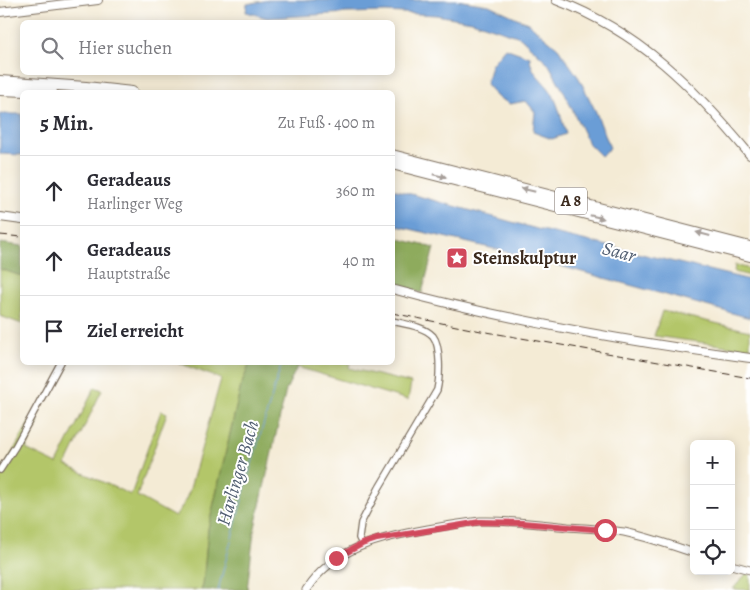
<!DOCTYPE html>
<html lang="de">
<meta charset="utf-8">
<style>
:root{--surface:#fff;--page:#f2f2f3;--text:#2b2b33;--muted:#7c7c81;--line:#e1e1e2}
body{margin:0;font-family:Alegreya,serif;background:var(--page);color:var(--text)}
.controls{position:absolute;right:15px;bottom:15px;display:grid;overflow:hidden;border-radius:8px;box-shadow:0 2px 12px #0003}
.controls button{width:45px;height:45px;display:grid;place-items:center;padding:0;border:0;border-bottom:1px solid var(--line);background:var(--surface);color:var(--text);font:25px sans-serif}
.stop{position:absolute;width:15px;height:15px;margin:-11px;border:4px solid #d1495b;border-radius:50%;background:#fff}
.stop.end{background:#d1495b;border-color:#fff;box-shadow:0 1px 5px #0008}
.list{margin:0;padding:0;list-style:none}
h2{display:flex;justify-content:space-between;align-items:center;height:65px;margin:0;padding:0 20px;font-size:21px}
h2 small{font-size:16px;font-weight:400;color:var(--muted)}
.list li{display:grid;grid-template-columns:32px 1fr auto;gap:15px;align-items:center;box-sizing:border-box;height:70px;padding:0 20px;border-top:1px solid var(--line)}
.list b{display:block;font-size:19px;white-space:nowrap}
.list p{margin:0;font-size:16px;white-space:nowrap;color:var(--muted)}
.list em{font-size:16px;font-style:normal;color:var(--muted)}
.icon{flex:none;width:28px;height:28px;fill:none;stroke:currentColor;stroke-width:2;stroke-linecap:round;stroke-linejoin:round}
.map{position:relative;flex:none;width:750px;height:590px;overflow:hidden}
.search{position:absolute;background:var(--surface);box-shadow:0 2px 12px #0003;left:20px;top:20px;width:375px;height:55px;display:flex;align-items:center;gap:12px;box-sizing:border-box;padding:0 18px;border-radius:8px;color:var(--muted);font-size:19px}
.panel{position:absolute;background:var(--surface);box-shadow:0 2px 12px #0003;left:20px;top:90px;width:375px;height:275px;border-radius:8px}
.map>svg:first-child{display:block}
.green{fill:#b3c669;stroke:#777844}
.forest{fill:#8eab5d;stroke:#646a3e}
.water{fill:#6b9dd6;stroke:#53647a}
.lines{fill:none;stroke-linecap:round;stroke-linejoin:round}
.stream{stroke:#6b9dd6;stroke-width:1}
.minor-casing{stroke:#7c6e5e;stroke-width:8}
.tertiary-casing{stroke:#7c6e5e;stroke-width:9}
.secondary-casing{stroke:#7c6e5e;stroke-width:10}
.motorway-casing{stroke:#7c6e5e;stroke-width:12}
.minor{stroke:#fff;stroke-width:5.5}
.tertiary{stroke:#fff;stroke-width:7}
.secondary{stroke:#fff;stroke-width:8}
.motorway{stroke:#fff;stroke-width:10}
.rail{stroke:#3b2a1e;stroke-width:1;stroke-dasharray:8 4;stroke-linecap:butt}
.oneway{fill:#a79f9a}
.route{stroke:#d1495b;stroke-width:6}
.labels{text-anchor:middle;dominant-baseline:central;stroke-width:4;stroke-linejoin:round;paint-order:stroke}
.shield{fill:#fff;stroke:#766a62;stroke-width:1}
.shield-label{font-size:16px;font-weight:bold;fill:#3b2a1e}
.poi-label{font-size:18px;font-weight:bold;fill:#3b2a1e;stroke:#fff;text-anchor:start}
.water-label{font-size:19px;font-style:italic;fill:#515e71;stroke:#fff}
</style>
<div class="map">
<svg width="750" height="590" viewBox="0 0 750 590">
<rect width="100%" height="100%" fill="#fff"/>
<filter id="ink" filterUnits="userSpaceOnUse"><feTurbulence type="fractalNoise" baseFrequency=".02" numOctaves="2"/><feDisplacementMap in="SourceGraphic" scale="10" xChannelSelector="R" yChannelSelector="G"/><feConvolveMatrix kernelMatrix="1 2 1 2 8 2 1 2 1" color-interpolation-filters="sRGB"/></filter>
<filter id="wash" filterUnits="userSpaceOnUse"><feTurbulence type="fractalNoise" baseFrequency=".0096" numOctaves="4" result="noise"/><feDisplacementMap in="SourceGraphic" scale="20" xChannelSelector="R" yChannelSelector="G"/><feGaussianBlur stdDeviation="1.12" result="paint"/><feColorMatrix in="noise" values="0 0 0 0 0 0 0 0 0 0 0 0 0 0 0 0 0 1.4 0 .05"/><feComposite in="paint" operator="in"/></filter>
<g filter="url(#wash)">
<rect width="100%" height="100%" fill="#f4ebd5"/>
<!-- green -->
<g class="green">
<path d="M735 265 750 269V276L734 272Z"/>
<path d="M0 269 22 276V324L0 316Z"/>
<path d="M662 311 750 331V349L654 336Z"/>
<path d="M179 363H250L241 386 208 529 203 586 201 590H0V475L31 419 39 422 26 449 57 464 95 387 102 390 66 465 131 495 161 411 167 413 137 496 175 517 183 505 189 492 221 379Z"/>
<path d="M299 363H350L349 368 411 383 408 400 297 367Z"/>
<path d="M746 574H750V590L733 589Z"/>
</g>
<!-- forest -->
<g class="forest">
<path d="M392 237 434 248 422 293 393 285Z"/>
<path d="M0 243 22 246V276L0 269Z"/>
<path d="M250 363H299L286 390 254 532 247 590H201L203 586 208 529 241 386Z"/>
</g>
<!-- water -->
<g class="water">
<path d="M268 0H456L489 5 528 23 558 48 579 78 596 112 610 148 601 156 588 143 565 94 548 63 520 37 472 21 436 15 386 12 347 13 267 18 246 12 247 4Z"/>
<path d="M505 48 530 57C530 73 544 80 552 93 559 106 562 121 566 134L552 139 533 132 535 112 526 101 510 104 497 97 486 84 491 65Z"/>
<path d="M0 114H22V155L0 154Z"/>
<path d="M393 189 537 229 750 280V318L520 255 393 225Z"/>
</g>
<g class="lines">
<!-- stream -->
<path class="stream" d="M218 590 249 473 282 362"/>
</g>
</g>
<g filter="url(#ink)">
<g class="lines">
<!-- minor casing -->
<g class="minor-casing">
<g id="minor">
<path d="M0 470 15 447 61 362"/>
<path d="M362 544 359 538 361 523 379 488 437 390C440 377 441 346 433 336 424 326 404 324 392 321"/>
</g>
</g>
<!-- tertiary casing -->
<g class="tertiary-casing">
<g id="tertiary">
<path d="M731 565 750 570"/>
<path d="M306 590C334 547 380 538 428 529 445 526 463 523 480 521 509 520 539 524 568 527 586 528 606 529 624 532 648 537 671 545 694 553"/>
</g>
</g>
<!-- secondary casing -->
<g class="secondary-casing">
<g id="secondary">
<path d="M556 0C640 32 694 87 750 155"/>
<path d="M0 12 98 0"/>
<path d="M0 217 22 220"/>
<path d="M392 289C509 321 630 342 750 358"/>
</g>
</g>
<!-- motorway casing -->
<g class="motorway-casing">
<g id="motorway">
<path d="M0 81 86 87 132 92"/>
<path d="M0 90 52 92"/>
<path d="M392 155 750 247"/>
<path d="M392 164 750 256"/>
</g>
</g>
<!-- minor -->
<use href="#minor" class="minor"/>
<!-- tertiary -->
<use href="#tertiary" class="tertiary"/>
<!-- secondary -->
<use href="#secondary" class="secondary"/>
<!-- motorway -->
<use href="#motorway" class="motorway"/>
<!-- rail -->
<g class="rail">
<path d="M0 235 22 237"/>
<path d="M392 313 481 331 750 378"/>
</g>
</g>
<!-- one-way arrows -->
<defs><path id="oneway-solid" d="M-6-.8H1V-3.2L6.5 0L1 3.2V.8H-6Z" transform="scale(1.25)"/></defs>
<g class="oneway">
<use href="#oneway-solid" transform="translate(440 176) rotate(14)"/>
<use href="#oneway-solid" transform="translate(528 190) rotate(-166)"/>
<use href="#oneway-solid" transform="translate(597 217) rotate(14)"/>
<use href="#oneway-solid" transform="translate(703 234) rotate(-165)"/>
</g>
</g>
<g class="lines" filter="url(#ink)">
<!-- route -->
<path class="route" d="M336 558 362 544 377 539 480 522 522 523 605 530"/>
</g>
<!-- icons -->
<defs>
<g id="sight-square" transform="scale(1.125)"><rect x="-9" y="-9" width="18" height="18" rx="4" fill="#d1495b" stroke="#fff"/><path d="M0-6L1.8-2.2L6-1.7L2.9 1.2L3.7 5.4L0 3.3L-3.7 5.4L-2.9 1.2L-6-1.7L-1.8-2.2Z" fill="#fff"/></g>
</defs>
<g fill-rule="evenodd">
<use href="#sight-square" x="457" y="258"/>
</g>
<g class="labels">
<!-- shield labels -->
<rect class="shield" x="555" y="187.5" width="32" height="27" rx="4"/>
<g class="shield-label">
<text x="571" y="201">A 8</text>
</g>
<!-- poi labels -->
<g class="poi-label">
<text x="473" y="258">Steinskulptur</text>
</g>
<!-- water labels -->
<g class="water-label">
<text transform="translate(619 252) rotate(15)">Saar</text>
<text transform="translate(238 473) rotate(-74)">Harlinger Bach</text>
</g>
</g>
</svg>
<div class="controls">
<button>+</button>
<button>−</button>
<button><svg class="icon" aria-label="locate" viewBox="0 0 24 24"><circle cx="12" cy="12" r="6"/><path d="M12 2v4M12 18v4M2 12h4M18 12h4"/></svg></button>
</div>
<div class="stop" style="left:605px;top:530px"></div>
<div class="stop end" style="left:336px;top:558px"></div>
<div class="search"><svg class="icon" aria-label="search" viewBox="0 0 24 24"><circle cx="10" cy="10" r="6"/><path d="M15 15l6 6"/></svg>Hier suchen</div>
<section class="panel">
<h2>5 Min.<small>Zu Fuß · 400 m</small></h2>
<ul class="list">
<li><svg class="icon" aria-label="ahead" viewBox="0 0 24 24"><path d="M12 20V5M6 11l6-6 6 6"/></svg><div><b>Geradeaus</b><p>Harlinger Weg</p></div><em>360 m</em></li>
<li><svg class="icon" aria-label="ahead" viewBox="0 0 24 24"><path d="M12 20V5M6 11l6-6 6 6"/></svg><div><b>Geradeaus</b><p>Hauptstraße</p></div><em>40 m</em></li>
<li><svg class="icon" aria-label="arrive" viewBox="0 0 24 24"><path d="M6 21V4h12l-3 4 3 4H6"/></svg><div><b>Ziel erreicht</b></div></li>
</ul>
</section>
</div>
